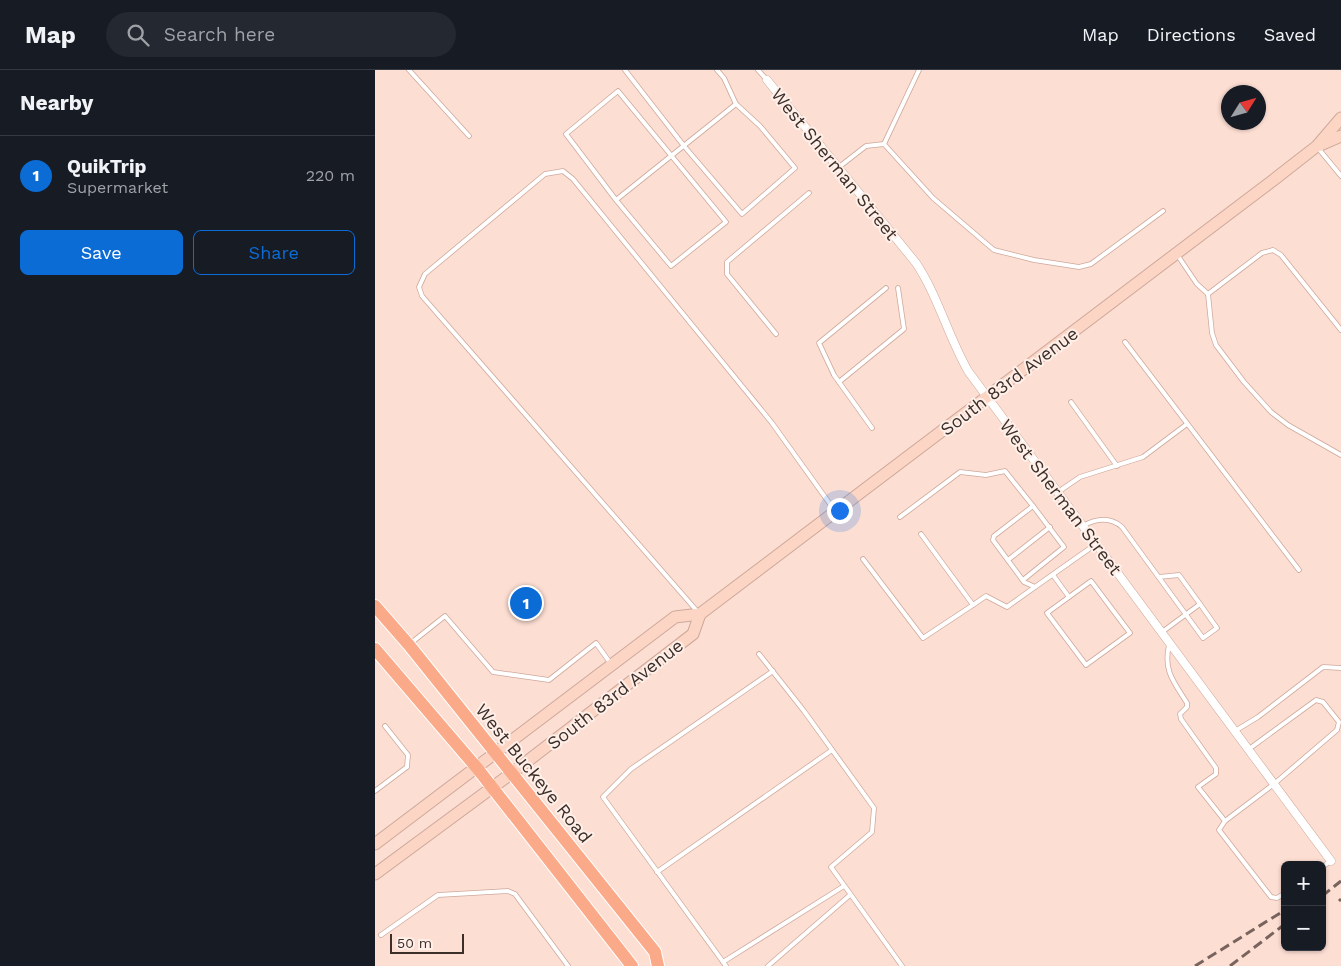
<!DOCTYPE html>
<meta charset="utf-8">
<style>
:root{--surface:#171b24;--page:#242831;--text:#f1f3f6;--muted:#9ea1a6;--line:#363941;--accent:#0c6cd5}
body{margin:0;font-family:"Work Sans",sans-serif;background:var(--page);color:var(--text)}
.controls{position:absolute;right:15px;bottom:15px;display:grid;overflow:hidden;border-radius:8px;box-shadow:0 1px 4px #0004}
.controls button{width:45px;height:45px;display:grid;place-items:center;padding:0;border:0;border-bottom:1px solid var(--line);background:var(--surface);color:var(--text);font:25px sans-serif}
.compass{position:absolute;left:846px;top:15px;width:45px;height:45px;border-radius:50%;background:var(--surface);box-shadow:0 1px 4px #0004;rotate:53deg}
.scale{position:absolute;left:15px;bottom:12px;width:74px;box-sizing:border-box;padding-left:5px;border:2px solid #3c2e28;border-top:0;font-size:14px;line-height:18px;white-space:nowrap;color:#3c2e28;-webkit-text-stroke:4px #ffefe9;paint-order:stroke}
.you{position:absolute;left:464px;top:440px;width:18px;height:18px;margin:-12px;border:4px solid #fff;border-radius:50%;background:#1a73e8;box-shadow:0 0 0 8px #1a73e833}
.badge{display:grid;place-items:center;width:32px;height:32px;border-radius:50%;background:var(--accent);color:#fff;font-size:16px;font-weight:700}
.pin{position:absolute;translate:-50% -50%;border:2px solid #fff;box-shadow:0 1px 5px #0006}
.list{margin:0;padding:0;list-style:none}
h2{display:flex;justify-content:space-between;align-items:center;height:65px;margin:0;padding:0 20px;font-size:21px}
h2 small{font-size:16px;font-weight:400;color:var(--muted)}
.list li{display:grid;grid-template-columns:32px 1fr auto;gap:15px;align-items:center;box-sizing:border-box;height:80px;padding:0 20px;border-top:1px solid var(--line)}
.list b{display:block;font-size:19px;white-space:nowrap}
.list p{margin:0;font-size:16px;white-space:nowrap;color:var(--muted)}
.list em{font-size:16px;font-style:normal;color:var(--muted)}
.actions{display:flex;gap:10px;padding:15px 20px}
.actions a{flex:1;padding:11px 0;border:1px solid var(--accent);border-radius:8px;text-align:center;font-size:18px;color:var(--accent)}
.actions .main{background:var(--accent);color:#fff}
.icon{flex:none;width:28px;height:28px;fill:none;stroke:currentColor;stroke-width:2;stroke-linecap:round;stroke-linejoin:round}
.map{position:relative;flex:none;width:966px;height:896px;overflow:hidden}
header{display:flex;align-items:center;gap:30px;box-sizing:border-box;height:70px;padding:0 25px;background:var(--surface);border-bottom:1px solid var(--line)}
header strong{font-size:24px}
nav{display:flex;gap:28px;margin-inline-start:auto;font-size:18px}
.search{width:350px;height:45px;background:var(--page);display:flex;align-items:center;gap:12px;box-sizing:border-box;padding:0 18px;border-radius:28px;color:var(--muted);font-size:19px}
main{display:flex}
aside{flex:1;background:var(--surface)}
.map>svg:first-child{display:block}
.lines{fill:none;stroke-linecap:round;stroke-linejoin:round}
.service-casing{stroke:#cda99b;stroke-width:5.5}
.minor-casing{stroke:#cda99b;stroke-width:9}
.secondary-casing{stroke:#cda99b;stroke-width:13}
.primary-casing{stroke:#fff;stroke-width:14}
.service{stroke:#fff;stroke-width:4}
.minor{stroke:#fff;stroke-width:8}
.secondary{stroke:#fcd5c4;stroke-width:11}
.primary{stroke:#faaa88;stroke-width:12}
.rail{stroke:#78645d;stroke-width:3;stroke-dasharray:10 5;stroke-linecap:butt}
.labels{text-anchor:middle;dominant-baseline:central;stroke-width:4;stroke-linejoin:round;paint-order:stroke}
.street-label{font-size:18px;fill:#3c2e28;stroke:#ffefe9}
</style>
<header>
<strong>Map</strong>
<div class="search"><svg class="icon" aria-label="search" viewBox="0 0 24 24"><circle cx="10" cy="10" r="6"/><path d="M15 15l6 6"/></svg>Search here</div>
<nav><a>Map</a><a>Directions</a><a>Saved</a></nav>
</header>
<main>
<aside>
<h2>Nearby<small></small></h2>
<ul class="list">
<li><span class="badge">1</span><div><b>QuikTrip</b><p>Supermarket</p></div><em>220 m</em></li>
</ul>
<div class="actions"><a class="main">Save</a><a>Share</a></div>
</aside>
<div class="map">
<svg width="966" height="896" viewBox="0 0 966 896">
<rect width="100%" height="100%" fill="#fdded3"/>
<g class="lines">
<!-- service casing -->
<g class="service-casing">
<g id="service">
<path d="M34 0 94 66"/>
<path d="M250 0 309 76 367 144 420 98 385 56 361 34 349 8 342 0"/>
<path d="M383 0 392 10"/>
<path d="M509 74 544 0"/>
<path d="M943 78 966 106"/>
<path d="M464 97 491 76 509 74 558 128 613 175 619 180 659 190 704 197 716 194 788 141"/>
<path d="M241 130 296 196 351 152 243 21 191 64 241 130C281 98 321 66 361 34"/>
<path d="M803 186 822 214 833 224"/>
<path d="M833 224 837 263 841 275 869 312 896 342 913 355 966 385"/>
<path d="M833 224 887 183 898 180 906 185 966 260"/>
<path d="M401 264 352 204V192L434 123"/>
<path d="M750 272 924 500"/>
<path d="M464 312 529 259 523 218"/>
<path d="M696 332 742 396"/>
<path d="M497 358 459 305 444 273 511 218"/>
<path d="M683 422 705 407 768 387 812 354"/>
<path d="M525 447 585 402 611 405 630 401 658 436 619 466 618 470 649 512 660 517 721 474"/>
<path d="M708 456C721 448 736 447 747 457L828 568 842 558 825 534"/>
<path d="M546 464 598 535 611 526 632 537 660 517"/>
<path d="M488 489 548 568 598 535"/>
<path d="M633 490 675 457"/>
<path d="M678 505 694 527"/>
<path d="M784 507 804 505 825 534 787 562"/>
<path d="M648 510 689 477 658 436"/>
<path d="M716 511 755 563 711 595 672 543Z"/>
<path d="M322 541 47 226 44 217 50 204 170 104 188 101 198 109 397 353 460 441"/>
<path d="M36 573 70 546 118 602 174 610 221 573 236 594"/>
<path d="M794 575C788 601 799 612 812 633V637L805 644 806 649 841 698V704L823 717 850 751 899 714 962 660 964 652 948 632 941 630 874 679"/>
<path d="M384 584 429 641 499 738 497 762 456 797 527 896"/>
<path d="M860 661 883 647 948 597 966 598"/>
<path d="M0 721 32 697 33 685 10 656"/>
<path d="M850 751 844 760 896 827 902 828 910 823"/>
<path d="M947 797 956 791"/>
<path d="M282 802 457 680"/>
<path d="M6 865 63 825 133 821 140 824 193 896"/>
<path d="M348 892 469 816"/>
<path d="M351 896 228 727 256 699 398 601"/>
<path d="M393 896 475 825"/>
</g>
</g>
<!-- minor casing -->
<g class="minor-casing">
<path id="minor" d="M392 10 541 193C563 226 573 266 593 301L956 791"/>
</g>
<!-- secondary casing -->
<g class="secondary-casing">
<g id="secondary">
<path d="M943 76 966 66"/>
<path d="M0 774 300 547 325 544 901 108 942 76 966 48"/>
<path d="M0 804 137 703 318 564 325 544"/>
</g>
</g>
<!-- primary casing -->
<g class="primary-casing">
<g id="primary">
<path d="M0 536 34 575 280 882 283 896"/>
<path d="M0 579 102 698 257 896"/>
</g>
</g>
<!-- service -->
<use href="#service" class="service"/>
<!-- minor -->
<use href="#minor" class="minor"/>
<!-- secondary -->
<use href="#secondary" class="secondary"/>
<!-- primary -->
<use href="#primary" class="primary"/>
<!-- rail -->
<g class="rail">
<path d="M947 826 966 811"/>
<path d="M964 831 966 829"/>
<path d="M820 896 910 840"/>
<path d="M855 896 910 854"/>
</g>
</g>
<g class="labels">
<!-- street labels -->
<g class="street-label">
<text transform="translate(460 94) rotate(51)">West Sherman Street</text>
<text transform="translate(634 311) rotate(-37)">South 83rd Avenue</text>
<text transform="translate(686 427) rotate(53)">West Sherman Street</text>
<text transform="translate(240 624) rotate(-38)">South 83rd Avenue</text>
<text transform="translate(159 703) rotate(51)">West Buckeye Road</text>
</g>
</g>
</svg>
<div class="controls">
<button>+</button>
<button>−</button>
</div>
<svg class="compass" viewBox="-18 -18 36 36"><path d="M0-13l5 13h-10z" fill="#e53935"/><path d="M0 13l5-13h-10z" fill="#9ea1a6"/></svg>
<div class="scale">50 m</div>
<div class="you"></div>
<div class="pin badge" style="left:151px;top:533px">1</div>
</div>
</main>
